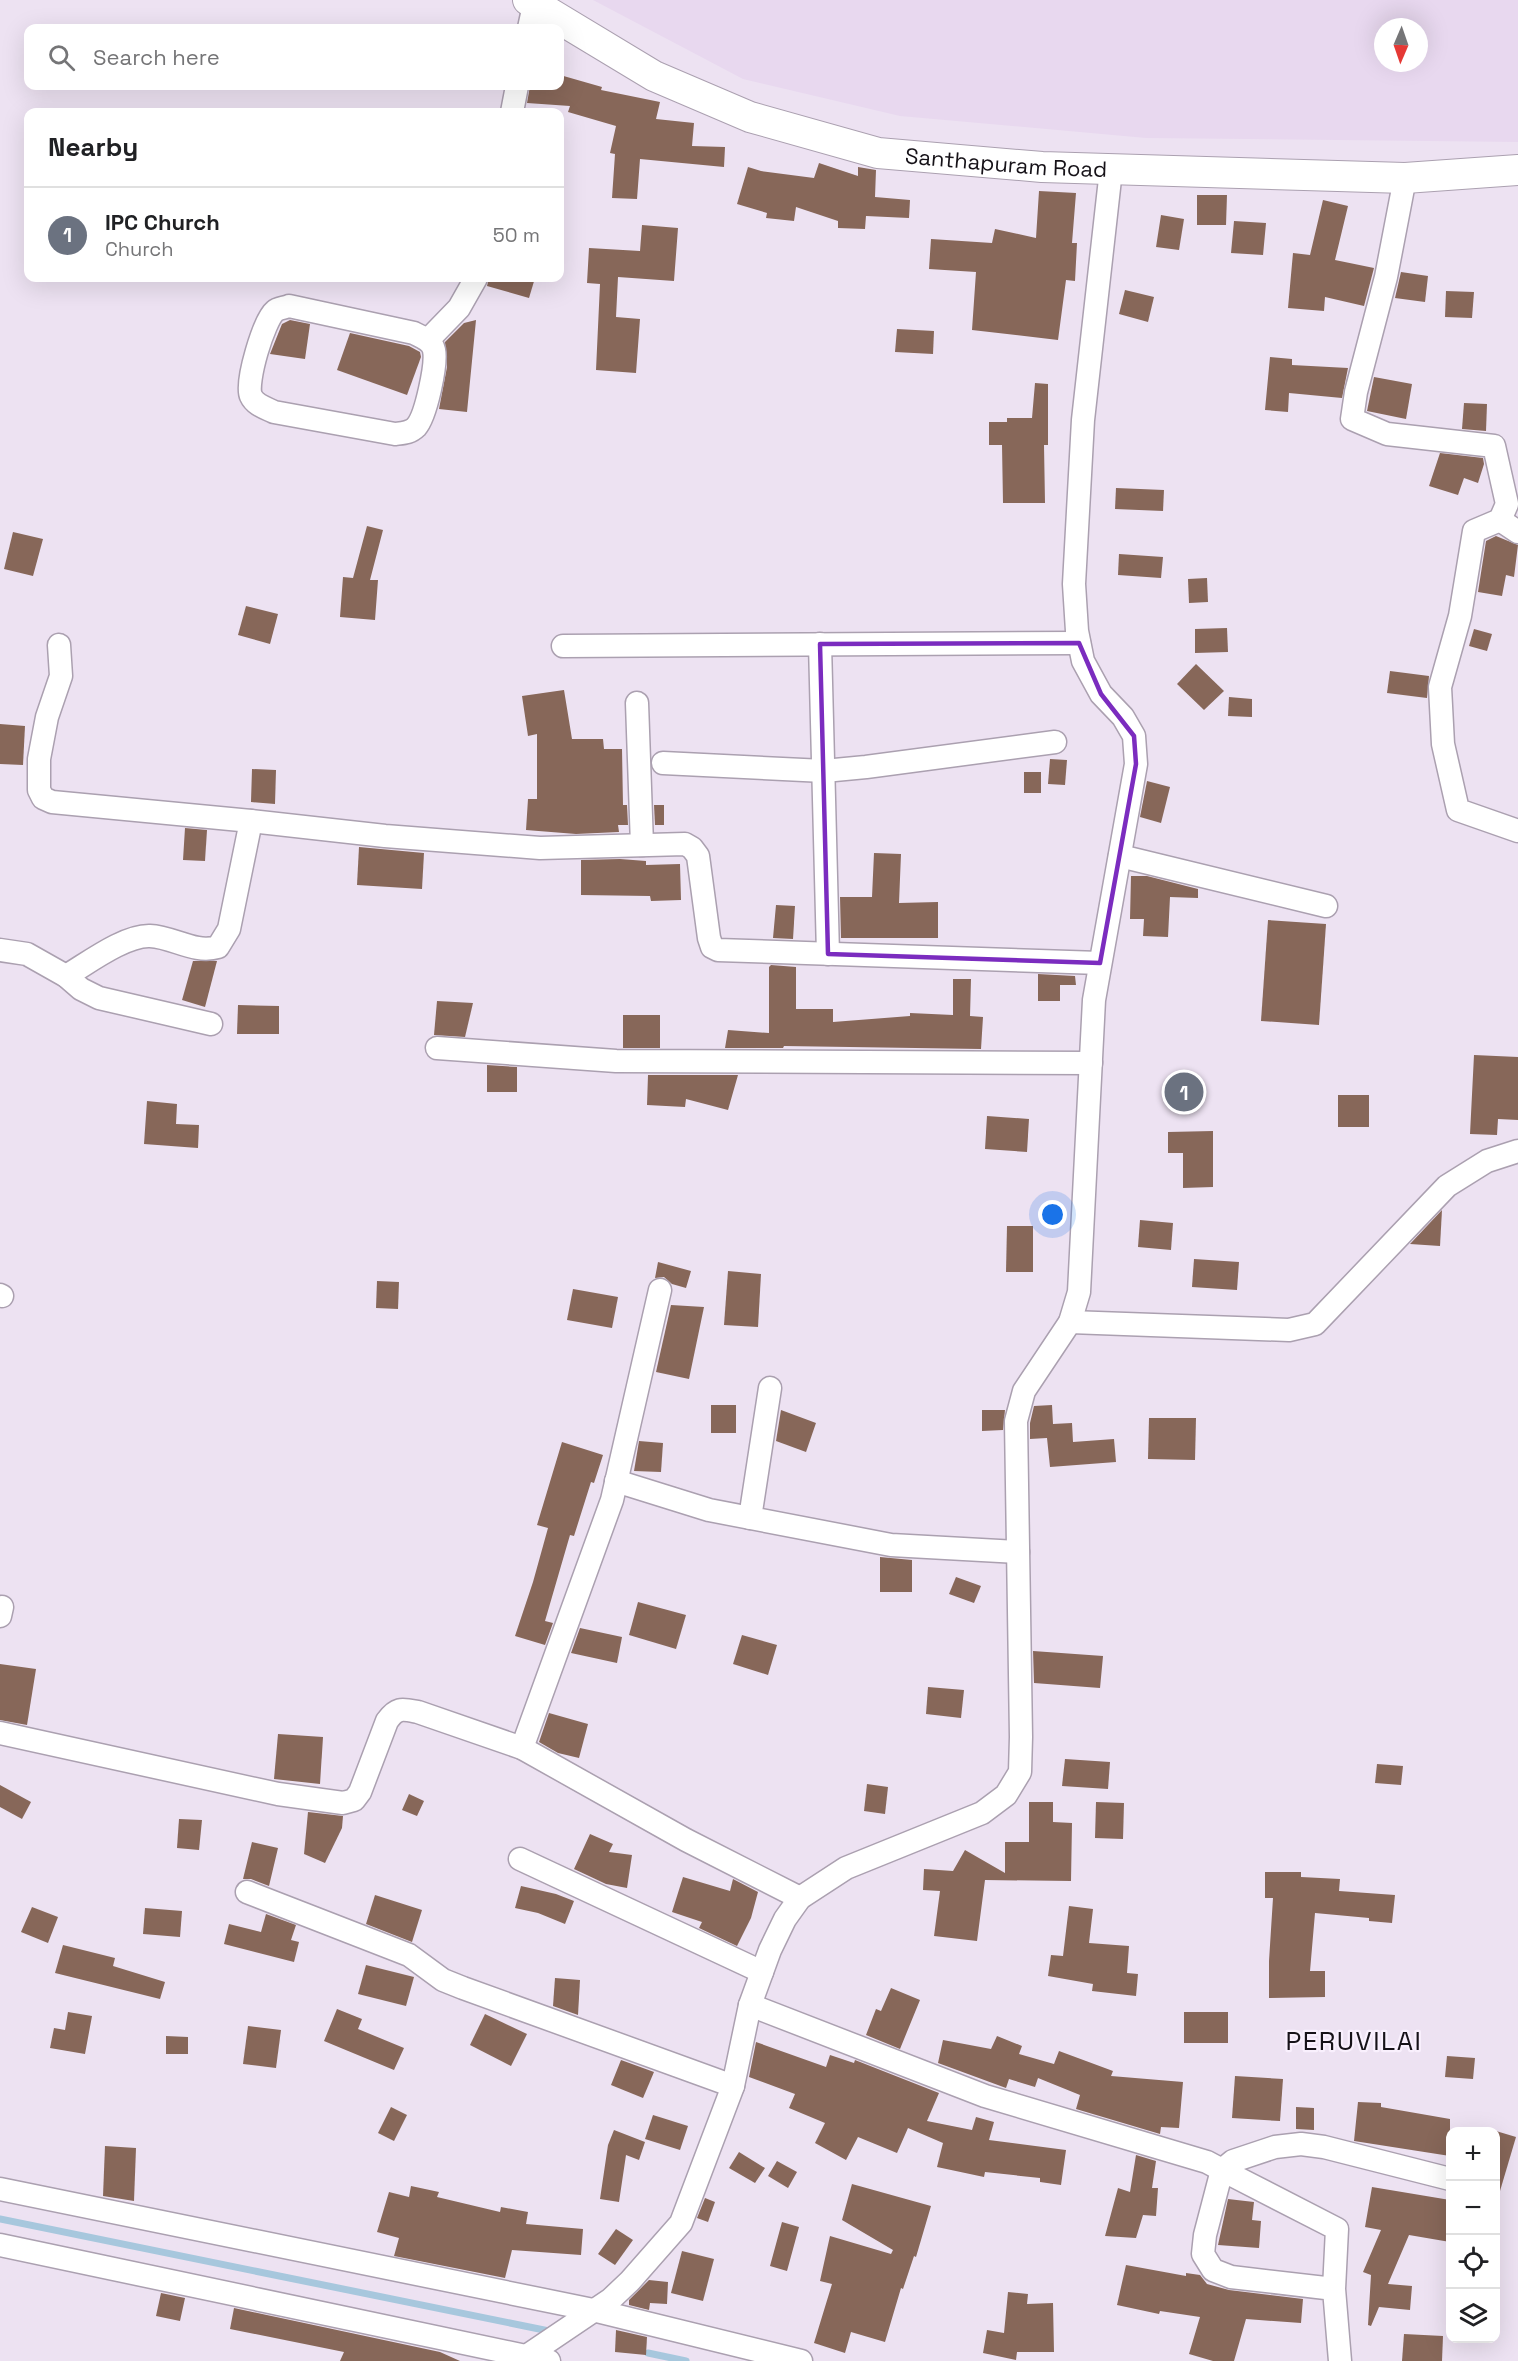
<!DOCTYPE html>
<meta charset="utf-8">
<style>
:root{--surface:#fff;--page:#f2f2f2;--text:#202124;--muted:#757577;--line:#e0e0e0;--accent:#1a73e8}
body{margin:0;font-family:"Space Grotesk",sans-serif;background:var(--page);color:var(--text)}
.controls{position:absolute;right:18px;bottom:18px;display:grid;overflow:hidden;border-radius:12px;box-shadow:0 6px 24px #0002}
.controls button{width:54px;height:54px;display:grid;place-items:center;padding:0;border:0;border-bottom:2px solid var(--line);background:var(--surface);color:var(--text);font:30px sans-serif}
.compass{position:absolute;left:1374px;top:18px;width:54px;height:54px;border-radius:50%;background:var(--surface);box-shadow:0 6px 24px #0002;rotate:182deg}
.you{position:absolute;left:1053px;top:1215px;width:21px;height:21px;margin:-15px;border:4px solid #fff;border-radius:50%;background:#1a73e8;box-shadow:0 0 0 9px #1a73e833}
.badge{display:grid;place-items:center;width:39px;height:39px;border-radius:50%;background:var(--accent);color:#fff;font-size:20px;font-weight:700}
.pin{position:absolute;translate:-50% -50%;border:3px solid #fff;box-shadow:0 2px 6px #0006}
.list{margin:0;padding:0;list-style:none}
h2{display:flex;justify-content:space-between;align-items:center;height:78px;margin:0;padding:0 24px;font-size:26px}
h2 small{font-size:20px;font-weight:400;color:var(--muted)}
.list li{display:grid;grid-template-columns:39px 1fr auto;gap:18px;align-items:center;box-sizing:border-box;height:96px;padding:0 24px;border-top:2px solid var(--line)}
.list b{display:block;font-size:22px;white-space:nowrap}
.list p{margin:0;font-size:20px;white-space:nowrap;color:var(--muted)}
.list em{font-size:20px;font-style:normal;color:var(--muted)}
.icon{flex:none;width:33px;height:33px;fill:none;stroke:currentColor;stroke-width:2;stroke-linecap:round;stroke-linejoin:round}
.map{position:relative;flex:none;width:1518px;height:2361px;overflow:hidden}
.search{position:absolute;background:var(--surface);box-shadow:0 6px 24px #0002;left:24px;top:24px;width:540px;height:66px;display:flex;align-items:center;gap:15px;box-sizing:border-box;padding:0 21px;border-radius:12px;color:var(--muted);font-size:22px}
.panel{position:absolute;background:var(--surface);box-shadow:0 6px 24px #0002;left:24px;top:108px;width:540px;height:174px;border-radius:12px}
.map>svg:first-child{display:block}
.built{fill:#e8d8ef;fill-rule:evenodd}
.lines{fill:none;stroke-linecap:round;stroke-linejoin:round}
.stream{stroke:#a7c7dd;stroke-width:7}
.building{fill:#876759}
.minor-casing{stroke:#aba0b0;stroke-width:25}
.major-casing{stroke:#aba0b0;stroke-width:32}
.minor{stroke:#fff;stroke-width:22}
.major{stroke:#fff;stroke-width:30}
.marked{fill:none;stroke:#7b2cbf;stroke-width:4.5;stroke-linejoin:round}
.labels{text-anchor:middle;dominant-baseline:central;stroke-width:4.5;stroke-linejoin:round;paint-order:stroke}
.street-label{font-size:22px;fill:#161218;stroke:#f9f0fd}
.quarter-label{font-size:26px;letter-spacing:1.5px;fill:#161218;stroke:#f9f0fd}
</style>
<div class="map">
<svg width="1518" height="2361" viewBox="0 0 1518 2361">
<rect width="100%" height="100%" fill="#ede2f2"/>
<!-- built -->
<path class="built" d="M593 0H1518V142L1146 138 900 116 743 79ZM1383 27H1419V63H1383Z"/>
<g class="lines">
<!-- stream -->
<g class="stream">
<path d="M0 2219 549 2331"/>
<path d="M648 2353 686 2361"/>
</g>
</g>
<!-- building -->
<g class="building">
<path d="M560 75 602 87 601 90 660 102 656 119 694 123 692 146 725 147 724 167 640 159 637 199 612 198 615 154 610 153 616 126 568 112 570 106 527 103 530 86H560Z"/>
<path d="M819 163 858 176V167L876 170 875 197 910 200 909 218 866 216 865 229 838 228V221L796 207 794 221 766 218 767 213 737 204 748 167 761 171 814 178Z"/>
<path d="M1039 191 1076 193 1072 243H1077L1075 281 1066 280 1058 340 972 330 976 272 929 269 931 239 992 243 995 229 1036 238Z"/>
<path d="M1197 195H1227L1226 225H1197Z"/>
<path d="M1323 200 1348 206 1335 260 1374 268 1364 306 1325 297 1324 311 1288 308 1293 253 1310 255Z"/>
<path d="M1161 215 1184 219 1179 250 1156 247Z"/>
<path d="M1234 221 1266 223 1263 255 1231 253Z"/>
<path d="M642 225 678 228 674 281 618 277 616 317 640 319 636 373 596 370 600 284 587 283 589 248 640 251Z"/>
<path d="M1401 272 1428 276 1425 302 1395 298Z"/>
<path d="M489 278H535L529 298 487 286Z"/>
<path d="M1125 290 1154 297 1148 322 1119 314Z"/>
<path d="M1446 291 1474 292 1472 318 1445 317Z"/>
<path d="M290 320 310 324 305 359 270 354 282 324Z"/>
<path d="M476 320 467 412 439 409 447 367 445 342 464 323Z"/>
<path d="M897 329 934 331 933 354 895 352Z"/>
<path d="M350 333 409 346 420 352 421 357 407 395 337 370Z"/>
<path d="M1270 357 1292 359V365L1348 368 1342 398 1289 393 1288 412 1265 410Z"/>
<path d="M1374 377 1412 384 1406 419 1367 411Z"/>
<path d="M1035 383 1048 384V445H1044L1045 503H1003L1002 445H989V422H1007V418H1032Z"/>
<path d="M1464 403 1487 404 1486 431 1462 429Z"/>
<path d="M1440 453 1483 458 1484 464 1478 483 1464 478 1458 495 1429 486Z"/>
<path d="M1116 488 1164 490 1163 511 1115 509Z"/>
<path d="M367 526 383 530 370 580H378L375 620 340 617 343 577 353 578Z"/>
<path d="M13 532 43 539 33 576 4 569Z"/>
<path d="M1496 536 1518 545 1514 577 1506 575 1502 596 1478 592 1486 541Z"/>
<path d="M1119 554 1163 557 1161 578 1118 575Z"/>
<path d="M1207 578 1208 602 1189 603 1188 579Z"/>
<path d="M246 606 278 614 270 644 238 635Z"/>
<path d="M1227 628 1228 652 1195 653V629Z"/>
<path d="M1474 629 1492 634 1487 651 1469 646Z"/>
<path d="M1196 664 1224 691 1204 710 1177 684Z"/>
<path d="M1390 671 1429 676 1427 698 1387 693Z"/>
<path d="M564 690 572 739H603L604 749H622L623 805H627L628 825H618L619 832 576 834 526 830 528 799H537V734L528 736 522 696Z"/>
<path d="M1229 697 1252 699V717L1228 716Z"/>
<path d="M0 724 25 726 23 765 0 764Z"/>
<path d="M1050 759 1067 760 1065 785 1048 784Z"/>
<path d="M252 769 276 770 275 804 251 802Z"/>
<rect x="1024" y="772" width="17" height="21"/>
<path d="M1147 781 1170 787 1161 823 1140 817Z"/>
<path d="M654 805H664V825H655Z"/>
<path d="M185 828 207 830 205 861 183 860Z"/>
<path d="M359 847 424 853 422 889 357 885Z"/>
<path d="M874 853 901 854 899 903 938 902V938H841L840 897H872Z"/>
<path d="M620 859 646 861V865L680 864 681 900 651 901 650 896 581 895V860Z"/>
<path d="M1131 876H1147L1198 889V898L1170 897 1168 937 1143 936 1144 919H1130Z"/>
<path d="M776 905 795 906 793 939 773 938Z"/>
<path d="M1268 920 1326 924 1319 1025 1261 1021Z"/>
<path d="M193 961H217L205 1007 182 1000Z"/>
<path d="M771 965 796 967V1009H833V1022L910 1016V1013L953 1015V979H971L970 1016 983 1017 981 1049 784 1046 783 1048H725L728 1030 769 1033V967Z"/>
<path d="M1038 974 1075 976 1076 985H1060V1001H1038Z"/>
<path d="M437 1001 473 1003 465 1037 434 1035Z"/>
<path d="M238 1005 279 1006V1034H237Z"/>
<rect x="623" y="1015" width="37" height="33"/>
<path d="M1474 1055 1518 1057V1120L1498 1119 1497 1135 1470 1134Z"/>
<path d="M487 1065 517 1067V1092H487Z"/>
<path d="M648 1075H738L728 1110 686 1099 685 1107 647 1105Z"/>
<rect x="1338" y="1095" width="31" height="32"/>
<path d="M147 1101 177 1104 176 1124 199 1125 198 1148 144 1144Z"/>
<path d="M987 1116 1029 1119 1027 1152 985 1149Z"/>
<path d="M1213 1131V1187L1183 1188V1153H1168V1132Z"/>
<path d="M1442 1210 1440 1246 1410 1244Z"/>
<path d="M1140 1220 1173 1223 1171 1250 1138 1247Z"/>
<path d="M1007 1226H1033V1272H1006Z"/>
<path d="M1194 1259 1239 1262 1237 1290 1192 1287Z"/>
<path d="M658 1262 691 1271 686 1288 672 1284 664 1277 655 1278Z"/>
<path d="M728 1271 761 1274 758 1327 724 1325Z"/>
<path d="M377 1281 399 1282 398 1309 376 1308Z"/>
<path d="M573 1289 618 1297 612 1328 567 1320Z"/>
<path d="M671 1305 704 1307 689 1379 656 1372Z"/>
<rect x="711" y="1405" width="25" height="28"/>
<path d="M1052 1405 1053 1424 1072 1423 1073 1442 1114 1439 1116 1462 1050 1467 1047 1438 1030 1439V1423L1034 1406Z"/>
<path d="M781 1410 816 1423 806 1452 776 1441Z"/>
<path d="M982 1410H1005L1003 1430 982 1431Z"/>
<path d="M1149 1418H1196L1195 1460 1148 1459Z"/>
<path d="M639 1441 663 1443 661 1472 634 1471Z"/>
<path d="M562 1442 603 1455 594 1483 591 1482 574 1536 570 1535 545 1621 553 1623 545 1645 515 1636 533 1582 548 1528 537 1525Z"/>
<path d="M880 1557 912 1560V1592H880Z"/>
<path d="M956 1577 981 1586 974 1603 949 1594Z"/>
<path d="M638 1602 686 1615 676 1649 629 1635Z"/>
<path d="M580 1628 622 1637 617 1663 571 1653Z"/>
<path d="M742 1635 777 1645 768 1675 733 1664Z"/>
<path d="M1033 1651 1103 1656 1100 1688 1034 1683Z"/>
<path d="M0 1664 36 1669 27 1725 0 1720Z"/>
<path d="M928 1687 964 1690 961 1718 926 1714Z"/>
<path d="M549 1713 588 1724 579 1758 558 1753 539 1742Z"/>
<path d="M278 1734 323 1737 320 1784 274 1779Z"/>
<path d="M1065 1759 1110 1762 1108 1789 1062 1786Z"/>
<path d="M1377 1764 1403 1766 1401 1785 1375 1783Z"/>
<path d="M867 1784 888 1787 885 1814 864 1811Z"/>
<path d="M0 1785 31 1802 22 1819 0 1807Z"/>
<path d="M409 1794 424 1801 417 1816 402 1810Z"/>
<path d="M1029 1802H1053V1822L1072 1823 1071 1881 985 1880 977 1941 934 1936 940 1891 923 1890 924 1869 953 1871 965 1850 1005 1873V1842H1029Z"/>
<path d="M1096 1802 1124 1803 1123 1839 1095 1838Z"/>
<path d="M308 1812 343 1816 342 1828 325 1863 304 1854Z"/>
<path d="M179 1819 202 1820 199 1850 177 1848Z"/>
<path d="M590 1834 613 1844 609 1852 632 1855 627 1888 606 1884 574 1869Z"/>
<path d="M252 1842 278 1848 269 1886 251 1879H243Z"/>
<path d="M1265 1872H1301V1877L1340 1879 1339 1891 1395 1895 1392 1923 1369 1921V1918L1315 1913 1310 1971H1325V1997L1269 1998V1961L1273 1898H1265Z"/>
<path d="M683 1877 730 1891 733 1879 758 1892 751 1918 737 1946 699 1928 702 1922 672 1912Z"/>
<path d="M521 1886 556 1894 574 1901 565 1924 538 1913 515 1908Z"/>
<path d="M375 1895 422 1910 412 1942 366 1924Z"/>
<path d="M1069 1906 1093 1909 1089 1943 1129 1946 1127 1973 1138 1974 1136 1996 1092 1991 1093 1984 1048 1976 1051 1955 1063 1956Z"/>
<path d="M32 1907 58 1917 48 1943 21 1932Z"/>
<path d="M145 1908 182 1911 180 1937 143 1934Z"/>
<path d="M266 1914 296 1925 291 1940 299 1942 294 1962 224 1944 229 1924 261 1932Z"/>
<path d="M63 1945 115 1958 113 1966 165 1982 160 1999 55 1973Z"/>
<path d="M366 1965 414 1977 406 2006 358 1994Z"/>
<path d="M555 1978 580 1980 578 2015 553 2006Z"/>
<path d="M891 1988 920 2000 900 2049 866 2035 876 2009 881 2011Z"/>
<path d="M337 2009 362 2019 358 2029 404 2048 394 2070 324 2041Z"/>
<path d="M68 2012 92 2016 85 2054 50 2048 54 2028 65 2030Z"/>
<rect x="1184" y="2012" width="44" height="31"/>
<path d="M485 2014 527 2034 511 2066 470 2045Z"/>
<path d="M248 2026 281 2030 276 2068 243 2064Z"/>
<path d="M166 2036 188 2037V2054H166Z"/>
<path d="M997 2036 1022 2046 1019 2054 1054 2064 1059 2051 1113 2071 1111 2076 1183 2082 1179 2128 1161 2127 1160 2134 1076 2109 1080 2095 1038 2078 1035 2087 1009 2079 1006 2088 938 2063 943 2040 991 2049Z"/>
<path d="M756 2042 826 2067 830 2055 854 2063 855 2060 939 2093 927 2121 972 2130 976 2117 994 2122 989 2140 1066 2150 1061 2185 1040 2182V2178L985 2172 984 2177 937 2167 943 2143 908 2128 897 2153 858 2137 846 2160 815 2143 825 2123 789 2108 795 2094 749 2077Z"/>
<path d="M1447 2056 1475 2058 1473 2079 1445 2077Z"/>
<path d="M621 2060 654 2072 643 2098 611 2085Z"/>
<path d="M1235 2076 1283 2079 1280 2121 1232 2118Z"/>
<path d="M1358 2102 1381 2103V2107L1450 2119V2156L1354 2141Z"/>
<path d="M391 2107 407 2115 394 2141 378 2133Z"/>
<path d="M1296 2107 1314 2108V2130L1296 2129Z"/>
<path d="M653 2115 688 2126 680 2150 645 2139Z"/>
<path d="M614 2130 645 2142 639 2160 626 2155 619 2202 600 2199 608 2145Z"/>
<path d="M1496 2131 1516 2137 1500 2191 1496 2190Z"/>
<path d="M105 2146 136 2148 134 2201 103 2196Z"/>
<path d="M739 2152 765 2168 755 2183 729 2168Z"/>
<path d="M1136 2155 1156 2161 1152 2188H1158L1156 2216 1143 2215 1136 2238 1105 2236 1118 2188 1130 2192Z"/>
<path d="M777 2161 797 2172 788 2188 768 2176Z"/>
<path d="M852 2184 931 2206 916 2257 914 2256 903 2289 901 2288 885 2342 851 2332 845 2353 814 2343 832 2284 820 2281 830 2236 891 2254 893 2250 842 2220Z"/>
<path d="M411 2186 439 2192 437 2197 500 2212 501 2207 528 2212 526 2224 583 2229 581 2255 512 2250 505 2278 394 2256 399 2238 377 2232 389 2192 409 2197Z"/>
<path d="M1372 2187 1450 2200V2242L1409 2235 1388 2284 1412 2286 1410 2310 1379 2307 1371 2326 1368 2325 1371 2275 1363 2272 1381 2230 1365 2227Z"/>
<path d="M705 2198 715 2202 708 2222 697 2218Z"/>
<path d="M1228 2199 1254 2202 1252 2220 1261 2221 1259 2248 1218 2245Z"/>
<path d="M782 2222 799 2227 787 2271 770 2266Z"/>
<path d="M616 2229 633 2240 615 2265 598 2254Z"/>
<path d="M682 2251 714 2259 703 2301 671 2293Z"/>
<path d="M1126 2265 1186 2276V2273L1200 2275 1207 2284 1229 2290 1303 2299 1301 2323 1246 2319 1234 2361H1213L1189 2354 1200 2317 1160 2311 1159 2314 1117 2305Z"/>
<path d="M649 2280 668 2282 667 2304 650 2303 649 2310 629 2305V2300Z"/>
<path d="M1008 2292 1028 2294 1027 2304 1053 2303 1054 2352H1017L1016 2360 983 2353 987 2330 1004 2333Z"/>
<path d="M161 2293 185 2298 180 2321 156 2316Z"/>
<path d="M234 2308 440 2352 460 2361H340L344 2352 230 2329Z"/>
<path d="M616 2330 647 2337 646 2355 615 2352Z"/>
<path d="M1404 2334 1443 2336 1442 2361H1402Z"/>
</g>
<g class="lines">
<!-- minor casing -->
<g class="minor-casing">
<g id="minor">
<path d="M529 28 534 5"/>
<path d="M512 112 517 86"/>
<path d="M1405 178 1386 277 1356 392 1352 419 1387 434 1494 446 1507 504 1500 520 1474 531 1460 616 1440 687 1443 744 1458 810 1518 831"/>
<path d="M289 306 414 333C421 337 432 340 434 350 437 364 426 416 416 427 410 433 403 433 395 434L274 412C266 408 255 405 251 396 245 383 264 320 275 311 278 308 285 308 289 306Z"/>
<path d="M428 340 459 308 476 278"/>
<path d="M1500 520 1518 532"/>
<path d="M820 644 828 954"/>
<path d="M59 645 61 676 47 717 39 759V790L43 798 52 802 251 821 385 836 540 848 685 844 692 848 698 856 709 938 712 947 718 950 1100 963"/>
<path d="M563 646 1079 643"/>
<path d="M637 703 642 845"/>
<path d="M663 763 824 771 866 767 1055 742"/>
<path d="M1120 856 1326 906"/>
<path d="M0 950 27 954 66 976 81 989 99 998 211 1024"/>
<path d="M66 976C88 963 125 935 150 936 174 937 194 954 218 947L229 929 251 821"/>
<path d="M437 1048 616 1061 1091 1063"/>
<path d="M0 1295 2 1296"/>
<path d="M1070 1322 1289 1330 1315 1324 1447 1186 1487 1161 1518 1151"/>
<path d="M616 1481 709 1510 891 1545 1018 1552"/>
<path d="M750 1518 770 1388"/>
<path d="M0 1616 2 1607"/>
<path d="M0 1733 278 1794 343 1803 354 1800 360 1792 387 1721C397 1707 402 1709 418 1712L522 1748 686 1840 800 1898"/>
<path d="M522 1748 612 1500 660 1290"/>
<path d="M520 1859 762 1972"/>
<path d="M247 1892 409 1955 443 1980 463 1988 733 2086"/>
<path d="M750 2005 985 2096 1207 2162 1222 2170 1233 2161 1275 2147 1301 2144 1324 2147 1450 2179"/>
<path d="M0 2189 593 2310 801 2361"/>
<path d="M0 2245 549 2361"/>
<path d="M1334 2289 1337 2229 1222 2170 1205 2235 1203 2254 1213 2270 1231 2277 1334 2289 1340 2361"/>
<path d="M519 2361 611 2299 630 2281 681 2223 733 2086 750 2005 770 1950 785 1919 800 1898 846 1868 982 1813 1006 1795 1020 1772 1021 1737 1016 1421 1024 1391 1070 1322 1079 1292 1094 1000 1136 764 1134 736 1123 717 1101 694 1083 661 1077 631 1074 584 1083 420 1111 170"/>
</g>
</g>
<!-- major casing -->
<g class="major-casing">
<g id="major">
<path id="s1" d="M528 0 654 76 750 117 878 153 1042 167 1405 178 1518 170"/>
</g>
</g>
<!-- minor -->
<use href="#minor" class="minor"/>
<!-- major -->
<use href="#major" class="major"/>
</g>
<!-- marked area -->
<path class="marked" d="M1079 643 1101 694 1134 736 1136 764 1100 963 828 954 820 644Z"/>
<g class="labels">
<!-- street labels -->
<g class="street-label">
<text stroke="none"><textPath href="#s1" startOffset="513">Santhapuram Road</textPath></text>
</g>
<!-- quarter labels -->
<g class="quarter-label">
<text x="1354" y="2041">PERUVILAI</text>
</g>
</g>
</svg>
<div class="controls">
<button>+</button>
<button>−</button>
<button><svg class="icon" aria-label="locate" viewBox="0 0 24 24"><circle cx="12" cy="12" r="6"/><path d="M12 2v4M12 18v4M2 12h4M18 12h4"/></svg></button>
<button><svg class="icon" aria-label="layers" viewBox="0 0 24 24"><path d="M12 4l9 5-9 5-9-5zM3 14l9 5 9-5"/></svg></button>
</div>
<svg class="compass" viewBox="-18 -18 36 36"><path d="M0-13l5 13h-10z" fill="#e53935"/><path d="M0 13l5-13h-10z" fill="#757577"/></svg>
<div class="you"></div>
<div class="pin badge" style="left:1184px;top:1092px;background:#6b7280">1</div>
<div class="search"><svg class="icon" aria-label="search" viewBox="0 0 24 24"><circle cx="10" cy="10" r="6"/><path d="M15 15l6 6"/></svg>Search here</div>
<section class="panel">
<h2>Nearby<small></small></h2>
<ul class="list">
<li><span class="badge" style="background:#6b7280">1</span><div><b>IPC Church</b><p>Church</p></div><em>50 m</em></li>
</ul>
</section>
</div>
